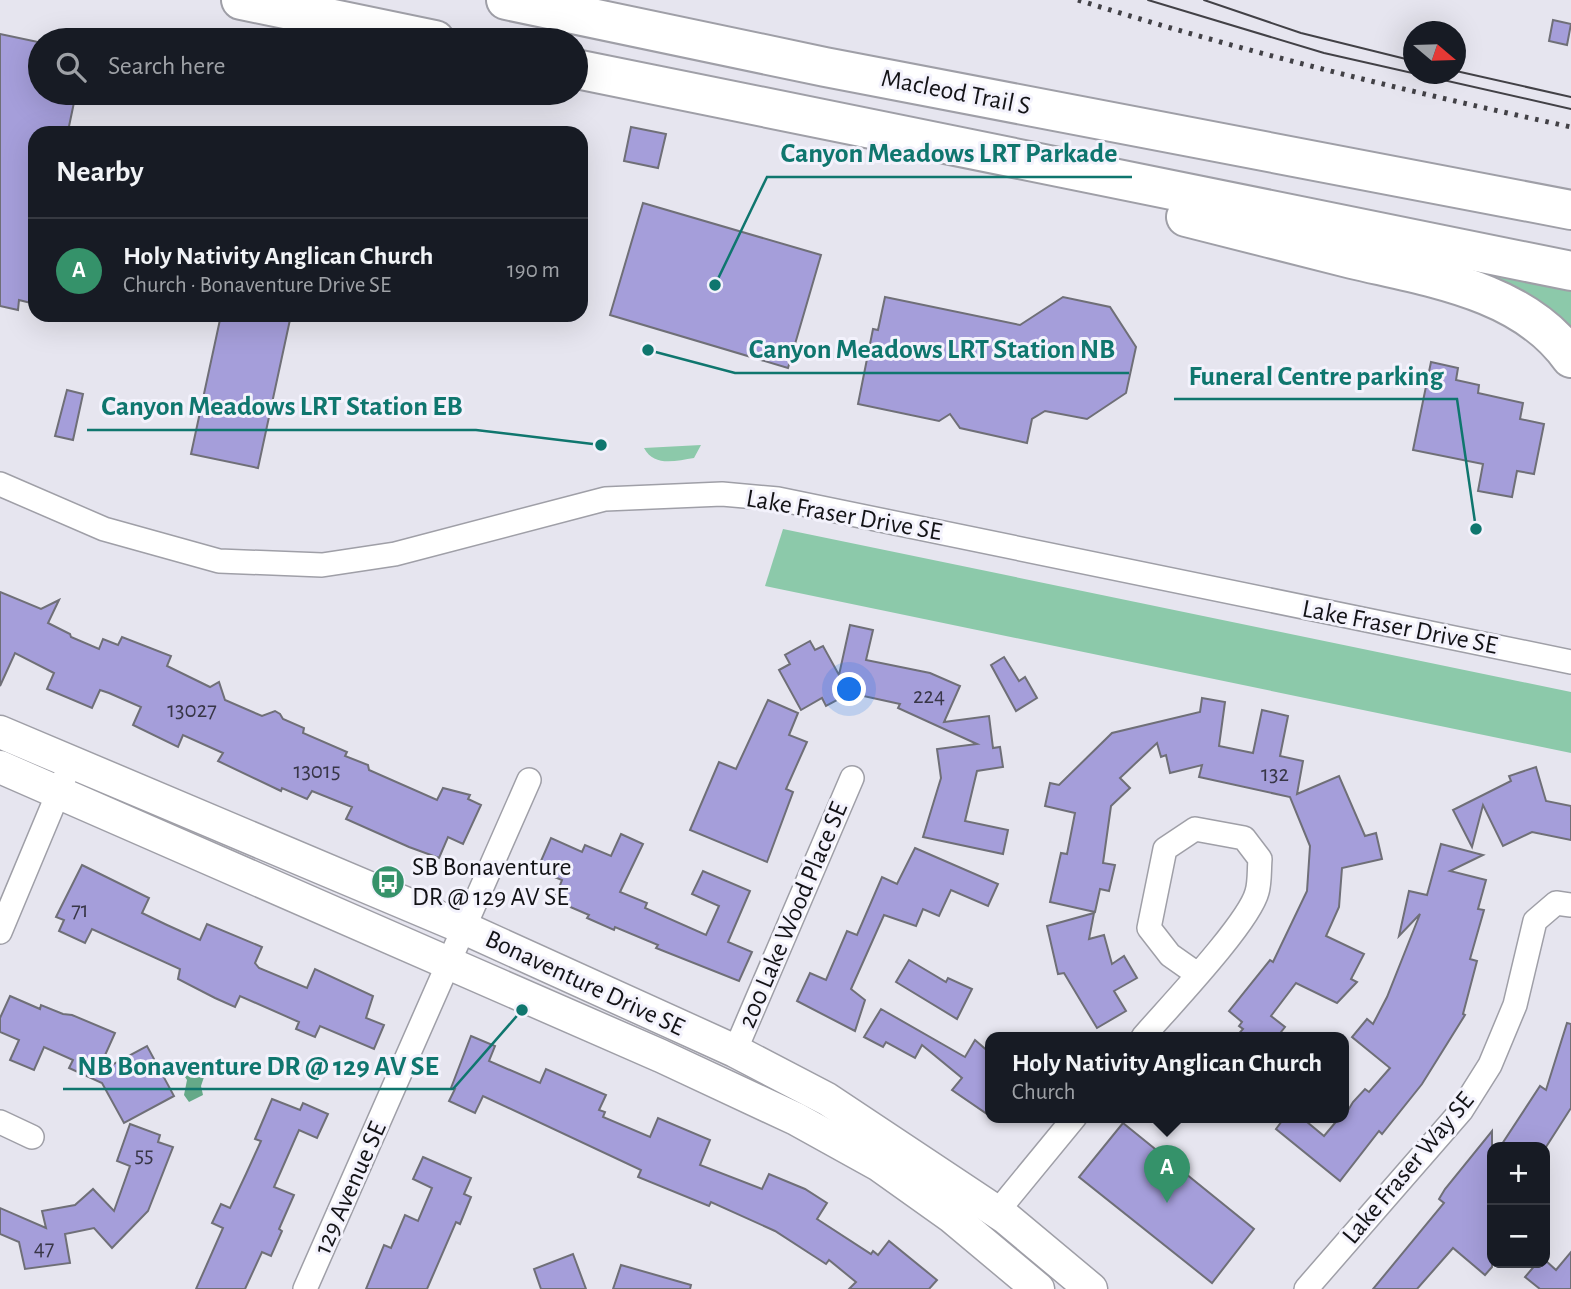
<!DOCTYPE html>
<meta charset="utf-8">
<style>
:root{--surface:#171b24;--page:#20242c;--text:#f1f3f6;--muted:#9ea1a6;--line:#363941;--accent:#35926a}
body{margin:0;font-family:"Alegreya Sans",sans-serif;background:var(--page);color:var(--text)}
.controls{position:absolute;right:21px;bottom:21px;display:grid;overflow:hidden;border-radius:14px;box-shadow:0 7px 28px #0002}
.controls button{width:63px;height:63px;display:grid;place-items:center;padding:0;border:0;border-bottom:2px solid var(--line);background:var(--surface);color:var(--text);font:35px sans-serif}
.compass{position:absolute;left:1403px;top:21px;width:63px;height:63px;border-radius:50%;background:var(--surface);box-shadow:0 7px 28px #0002;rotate:109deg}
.you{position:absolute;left:850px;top:690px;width:24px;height:24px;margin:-18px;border:5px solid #fff;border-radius:50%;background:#1a73e8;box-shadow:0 0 0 10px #1a73e833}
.badge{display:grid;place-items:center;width:46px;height:46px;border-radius:50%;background:var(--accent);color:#fff;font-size:23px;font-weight:700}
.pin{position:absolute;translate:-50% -58px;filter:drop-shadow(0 2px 4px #0008)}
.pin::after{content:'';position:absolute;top:37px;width:24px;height:21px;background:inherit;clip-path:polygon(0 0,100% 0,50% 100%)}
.popup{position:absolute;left:985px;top:1032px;width:364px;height:91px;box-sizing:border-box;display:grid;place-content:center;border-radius:14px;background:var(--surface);filter:drop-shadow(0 2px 5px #0005);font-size:23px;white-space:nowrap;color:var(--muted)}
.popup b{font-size:26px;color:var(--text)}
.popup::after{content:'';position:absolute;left:50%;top:100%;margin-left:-14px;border:14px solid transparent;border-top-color:var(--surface)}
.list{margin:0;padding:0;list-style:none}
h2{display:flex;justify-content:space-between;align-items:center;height:91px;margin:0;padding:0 28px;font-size:30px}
h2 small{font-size:23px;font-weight:400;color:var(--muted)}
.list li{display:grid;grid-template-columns:46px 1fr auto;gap:21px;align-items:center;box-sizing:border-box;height:105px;padding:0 28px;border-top:2px solid var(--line)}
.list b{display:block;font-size:26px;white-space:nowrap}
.list p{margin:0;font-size:23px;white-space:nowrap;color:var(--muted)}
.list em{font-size:23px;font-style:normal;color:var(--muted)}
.icon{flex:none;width:38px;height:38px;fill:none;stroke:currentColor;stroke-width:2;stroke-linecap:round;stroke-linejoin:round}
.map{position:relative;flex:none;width:1571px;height:1289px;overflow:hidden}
.search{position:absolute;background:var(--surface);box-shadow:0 7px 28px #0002;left:28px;top:28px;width:560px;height:77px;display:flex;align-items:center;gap:18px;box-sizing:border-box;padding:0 24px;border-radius:38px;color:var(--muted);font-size:26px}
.panel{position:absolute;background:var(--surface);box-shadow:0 7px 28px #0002;left:28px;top:126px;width:560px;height:196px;border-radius:21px}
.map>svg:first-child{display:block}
.green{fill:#8cc9aa}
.water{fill:#65a988}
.building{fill:#a59eda;stroke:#6f6f77;stroke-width:2}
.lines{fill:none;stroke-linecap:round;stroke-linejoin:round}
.street-casing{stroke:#9f9fa7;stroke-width:26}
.secondary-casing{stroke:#9f9fa7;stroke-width:35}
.highway-casing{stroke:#9f9fa7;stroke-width:42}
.street{stroke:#fff;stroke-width:23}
.secondary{stroke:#fff;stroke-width:32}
.highway{stroke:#fff;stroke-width:38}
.tram{stroke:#424146;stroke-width:2}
.rail{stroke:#424146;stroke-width:5;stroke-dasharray:3.5 7;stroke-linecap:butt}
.labels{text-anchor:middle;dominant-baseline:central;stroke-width:6;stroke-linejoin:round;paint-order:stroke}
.number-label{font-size:23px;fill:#383647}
.street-label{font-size:26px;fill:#131316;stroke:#f3f2fc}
.poi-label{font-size:26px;fill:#131316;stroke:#f3f2fc;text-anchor:start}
.leader{fill:none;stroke:#0f766e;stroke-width:2.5}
.callout-dot{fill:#0f766e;stroke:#f3f2fc;stroke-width:2.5}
.callout-label{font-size:28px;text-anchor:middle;font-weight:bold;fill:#0f766e;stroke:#f3f2fc;stroke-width:6;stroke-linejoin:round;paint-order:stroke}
</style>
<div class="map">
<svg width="1571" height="1289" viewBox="0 0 1571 1289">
<rect width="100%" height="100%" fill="#e6e5ef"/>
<!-- green -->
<g class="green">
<path d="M1474 271 1571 288V345Z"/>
<path d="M701 445 694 458C675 461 654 467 644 448Z"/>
<path d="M783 529 1571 692V753L765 586Z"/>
</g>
<!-- water -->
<path class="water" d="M200 1066 207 1068 201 1086 203 1095 189 1102 184 1095 187 1080 185 1077Z"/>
<!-- building -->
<g class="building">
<path d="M1553 20 1571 24 1567 45 1549 41Z"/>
<path d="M0 34 38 42 33 65 40 66V93H76L68 131 56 129 55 133H35V283L31 303 19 300 18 310 0 306Z"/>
<path d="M631 127 666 134 658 168 624 161Z"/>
<path d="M643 203 821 255 788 368 610 315Z"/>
<path d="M885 297 1020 325 1063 297 1110 307 1136 347 1126 393 1087 419 1045 411 1032 419 1027 443 960 428 950 414 939 421 858 404 873 329 878 330Z"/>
<path d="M221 315H291L258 468 191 454Z"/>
<path d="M1431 362 1458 368 1456 380 1479 385 1478 393 1523 403 1520 419 1544 424 1534 474 1517 471 1512 497 1478 491 1483 464 1413 450Z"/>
<path d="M67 390 83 394 73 440 55 436Z"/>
<path d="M0 592 41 609 59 600 48 623 70 634 71 637 99 649 103 639 118 645 122 637 171 656 167 666 210 687 219 682 225 700 262 716 275 711 280 714 283 719 304 728 303 733 347 752 345 756 368 765 369 770 437 800 443 788 470 795 468 799 481 805 463 844 448 837 439 858 409 847 346 819 352 807 312 791 307 799 282 788 281 791 218 761 223 753 183 735 178 747 133 725 141 707 109 693 100 690 92 708 47 689 54 673 15 653 0 686Z"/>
<path d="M850 625 873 630 866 660 930 673 960 686 944 722 989 716 993 748 1000 747 1003 767 977 771 965 821 1008 830 1003 854 923 837 941 778 937 749 977 744 898 708 900 704 850 693 826 706 822 698 801 710 779 670 790 664 785 655 810 641 815 650 823 646 839 675Z"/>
<path d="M1004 657 1019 681 1025 677 1037 698 1016 711 991 665Z"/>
<path d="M1202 698 1225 702 1219 746 1253 753 1262 710 1288 716 1280 756 1303 761 1297 794 1339 776 1365 836 1376 833 1382 859 1342 868 1339 907 1326 936 1364 954 1351 979 1357 982 1337 1003 1296 983 1271 1016 1285 1027 1277 1037H1236L1243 1029 1239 1026 1242 1022 1229 1011 1270 960 1273 962 1307 891 1310 846 1290 797 1199 777 1202 765 1170 773 1166 755 1161 757 1157 743 1120 778 1130 788 1111 806 1103 863 1115 865 1109 891 1100 889 1095 912 1050 902 1061 853 1067 854 1075 813 1045 806 1050 783 1059 785 1112 733 1200 712Z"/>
<path d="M768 700 798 713 789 735 807 742 786 789 793 792 767 862 690 830 719 762 736 769Z"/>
<path d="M1536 767 1546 801 1571 806V840L1532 832 1503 846 1483 805 1472 847 1453 810 1511 781 1509 776Z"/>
<path d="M621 834 643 844 620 892 647 903 645 908 706 935 719 906 692 894 703 871 750 891 728 942 752 952 739 981 656 948 658 945 615 927 614 930 587 918 589 915 554 900 562 880 537 870 551 838 582 852 585 845 611 856Z"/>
<path d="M1441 844 1483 855 1450 871 1486 880 1478 909 1484 910 1470 959 1477 961 1463 1014 1465 1015 1422 1084 1382 1134 1379 1131 1340 1181 1276 1129 1285 1117H1301L1324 1136 1340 1117H1344L1353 1102 1365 1089 1369 1092 1390 1068 1352 1037 1367 1019 1373 1024 1387 997 1420 914 1399 936 1409 891 1427 895Z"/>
<path d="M915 848 998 884 988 906 951 890 939 916 923 909 916 926 884 915 851 989 865 1000 855 1031 797 1001 810 973 826 980 847 931 857 935 882 877 897 884Z"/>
<path d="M82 865 149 898 142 913 167 925 200 940 207 924 262 947 255 963 259 968 307 988 315 969 373 996 366 1018 384 1025 374 1049 320 1026 315 1037 296 1029 299 1022 240 996 235 1007 215 998 178 979 180 969 92 929 85 943 59 931 64 920 56 917Z"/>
<path d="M1094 913 1089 939 1104 935 1112 964 1124 956 1137 978 1114 991 1126 1011 1097 1028 1064 973 1058 974 1047 926Z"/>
<path d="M909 960 946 982 948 978 972 989 957 1019 896 982Z"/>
<path d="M10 996 40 1009 41 1005 63 1014 72 1015 115 1033 97 1073 147 1046 174 1096 124 1123 102 1083 69 1068 73 1060 44 1047 34 1070 10 1060 19 1040 0 1032V1018Z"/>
<path d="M881 1009 965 1057 975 1040 990 1053V1116L952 1090 962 1078 922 1045 915 1058 886 1042 883 1047 864 1037Z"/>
<path d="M1567 1023 1571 1024V1108L1546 1147H1500L1540 1086 1546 1090Z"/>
<path d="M471 1036 495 1046 489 1061 540 1083 546 1069 606 1095 599 1110 605 1112 603 1117 650 1137 658 1118 710 1140 700 1165 762 1189 769 1174 805 1189 827 1203 817 1219 871 1254 873 1251 878 1255 889 1241 937 1280 929 1289H849L856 1282 829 1260 826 1264 775 1231 711 1202 709 1206 638 1177 641 1170 483 1096 475 1113 449 1101 455 1089 451 1088Z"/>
<path d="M272 1099 300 1110 303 1103 328 1114 317 1138 299 1130 274 1187 294 1195 279 1229 282 1231 271 1256 262 1252 245 1289H196L223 1228 212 1223 221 1204 230 1208 246 1174 261 1141 255 1139Z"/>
<path d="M1123 1123 1254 1229 1212 1283 1079 1177Z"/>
<path d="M130 1124 160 1135 158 1142 173 1147 148 1211 112 1248 94 1228 65 1234 70 1263 25 1269 19 1242 0 1234V1208L46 1228 42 1211 75 1205 93 1189 114 1211 130 1166 117 1161Z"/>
<path d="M1492 1131V1267L1485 1275 1453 1248 1417 1289H1373L1444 1203 1439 1199 1445 1189Z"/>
<path d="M423 1157 471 1178 464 1194 471 1197 460 1224 456 1222 427 1289H366L384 1245 391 1248 405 1215 418 1221 432 1188 413 1179Z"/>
<path d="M1571 1252V1289H1540L1525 1277 1537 1263H1545V1260L1556 1270Z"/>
<path d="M573 1254 586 1289H541L534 1269Z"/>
<path d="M621 1265 691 1285 690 1289H613Z"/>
</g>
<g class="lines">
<!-- street casing -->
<g class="street-casing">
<g id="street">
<path d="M0 484 104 529 219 561 322 565 395 554 605 499 722 494 778 499 1571 662"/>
<path d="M0 932 64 779"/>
<path d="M1143 1037C1168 1008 1249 923 1257 892 1260 882 1259 870 1260 859L1244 838 1195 829 1165 849 1149 928 1170 955 1197 974"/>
<path d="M735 1051 852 778"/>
<path d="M0 1122 32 1137"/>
<path d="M997 1212 1075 1117"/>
<path d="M305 1289 529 780"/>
<path d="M1306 1289 1461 1111 1490 1065 1515 1005 1535 921 1556 903 1571 905"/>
</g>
</g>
<!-- secondary casing -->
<g class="secondary-casing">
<g id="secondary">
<path d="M0 732 464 928 735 1051 827 1099 1006 1218 1091 1289"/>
<path d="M0 767 661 1056 796 1119 879 1165 952 1217 1038 1289"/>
</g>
</g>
<!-- highway casing -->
<g class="highway-casing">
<g id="highway">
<path d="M241 0 435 40"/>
<path d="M506 0 825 67 1571 210"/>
<path d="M576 69 1571 271"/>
<path d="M1186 217C1241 231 1297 245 1352 259 1428 277 1523 290 1571 358"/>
</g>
</g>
<!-- street -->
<use href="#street" class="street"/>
<!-- secondary -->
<use href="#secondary" class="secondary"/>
<!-- highway -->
<use href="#highway" class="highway"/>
<!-- tram -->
<g class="tram">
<path d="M1148 0 1324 53 1571 109"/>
<path d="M1204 0 1301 33 1414 61"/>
<path d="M1456 71 1571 97"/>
</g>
<!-- rail -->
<path class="rail" d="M1078 0C1240 51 1405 91 1571 127"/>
</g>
<!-- icons -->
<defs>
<g id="bus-disc" transform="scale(1.75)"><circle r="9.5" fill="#35926a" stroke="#f3f2fc"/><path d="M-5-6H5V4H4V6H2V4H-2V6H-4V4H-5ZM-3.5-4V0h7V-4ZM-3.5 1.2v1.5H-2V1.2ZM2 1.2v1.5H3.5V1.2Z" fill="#fff"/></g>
</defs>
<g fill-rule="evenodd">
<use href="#bus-disc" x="388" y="882"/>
</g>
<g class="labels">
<!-- number labels -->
<g class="number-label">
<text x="929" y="696">224</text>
<text x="192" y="710">13027</text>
<text x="317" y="771">13015</text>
<text x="1275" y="774">132</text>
<text x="80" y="910">71</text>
<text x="144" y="1155">55</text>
<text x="44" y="1248">47</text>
</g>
<!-- street labels -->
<g class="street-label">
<text transform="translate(956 92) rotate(11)">Macleod Trail S</text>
<text transform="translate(844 515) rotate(10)">Lake Fraser Drive SE</text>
<text transform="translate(1400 627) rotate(11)">Lake Fraser Drive SE</text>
<text transform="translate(793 915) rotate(-67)">200 Lake Wood Place SE</text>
<text transform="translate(585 983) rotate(25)">Bonaventure Drive SE</text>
<text transform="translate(1408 1168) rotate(-50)">Lake Fraser Way SE</text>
<text transform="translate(350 1188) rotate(-66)">129 Avenue SE</text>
</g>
<!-- poi labels -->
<g class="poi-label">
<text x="412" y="867">SB Bonaventure<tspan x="412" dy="30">DR @ 129 AV SE</tspan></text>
</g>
</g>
<!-- callouts -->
<path class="leader" d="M715 285L767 177H1132M648 350L735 373H1129M1476 529L1457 399H1174M601 445L476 430H87M522 1010L453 1089H63"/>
<g class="callout-dot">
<circle cx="715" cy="285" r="7"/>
<circle cx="648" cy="350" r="7"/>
<circle cx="1476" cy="529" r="7"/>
<circle cx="601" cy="445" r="7"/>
<circle cx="522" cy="1010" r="7"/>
</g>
<g class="callout-label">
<text x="949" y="162">Canyon Meadows LRT Parkade</text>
<text x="932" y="358">Canyon Meadows LRT Station NB</text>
<text x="1316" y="385">Funeral Centre parking</text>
<text x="282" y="415">Canyon Meadows LRT Station EB</text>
<text x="258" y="1075">NB Bonaventure DR @ 129 AV SE</text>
</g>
</svg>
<div class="controls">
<button>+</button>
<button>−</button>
</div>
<svg class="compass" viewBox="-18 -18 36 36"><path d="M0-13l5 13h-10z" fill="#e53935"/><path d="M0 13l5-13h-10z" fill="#9ea1a6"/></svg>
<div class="you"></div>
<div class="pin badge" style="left:1167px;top:1203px">A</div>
<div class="popup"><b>Holy Nativity Anglican Church</b>Church</div>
<div class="search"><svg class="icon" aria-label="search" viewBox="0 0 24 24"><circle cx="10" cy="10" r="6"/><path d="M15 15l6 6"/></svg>Search here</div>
<section class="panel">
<h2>Nearby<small></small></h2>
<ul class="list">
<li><span class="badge">A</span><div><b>Holy Nativity Anglican Church</b><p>Church · Bonaventure Drive SE</p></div><em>190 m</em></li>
</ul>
</section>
</div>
